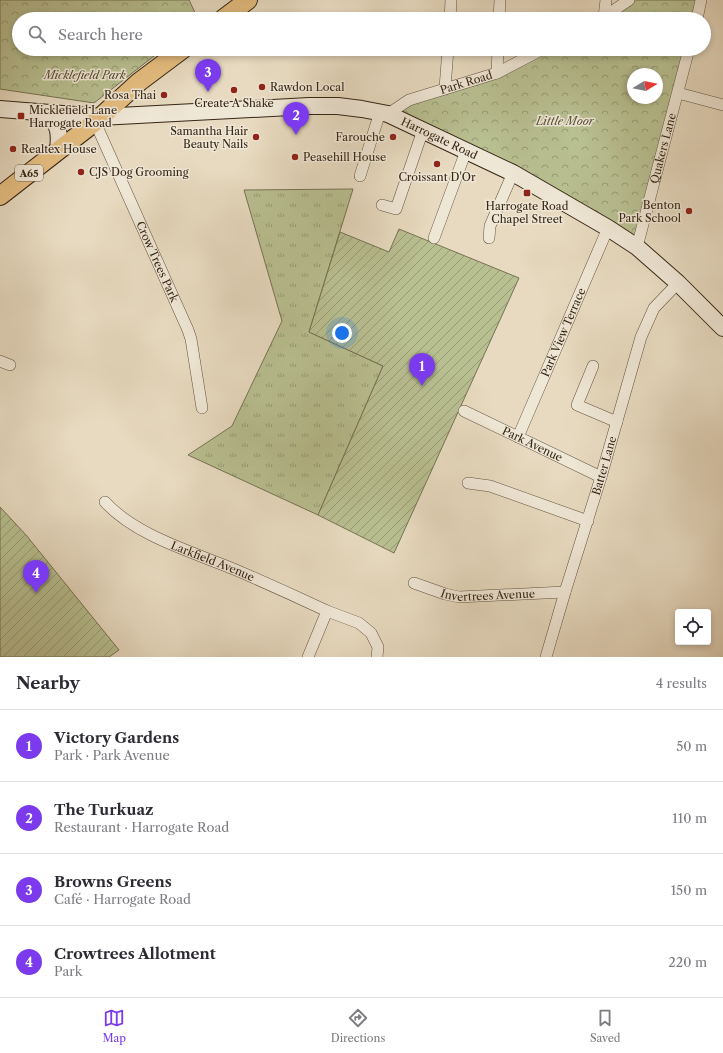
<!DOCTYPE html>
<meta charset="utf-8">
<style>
:root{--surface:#fff;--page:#f7f7f7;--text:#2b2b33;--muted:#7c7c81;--line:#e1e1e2;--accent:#7c3aed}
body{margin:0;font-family:"Libre Caslon Text",serif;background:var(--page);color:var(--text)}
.controls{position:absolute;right:12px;bottom:12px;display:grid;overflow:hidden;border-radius:4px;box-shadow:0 2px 6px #0003}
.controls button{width:36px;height:36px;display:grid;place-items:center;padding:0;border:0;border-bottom:1px solid var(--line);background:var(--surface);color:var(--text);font:20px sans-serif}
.compass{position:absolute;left:627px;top:68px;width:36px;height:36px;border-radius:50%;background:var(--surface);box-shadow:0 2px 6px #0003;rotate:80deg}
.you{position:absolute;left:342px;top:333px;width:14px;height:14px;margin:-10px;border:3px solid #fff;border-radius:50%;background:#1a73e8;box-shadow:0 0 0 6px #1a73e833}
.badge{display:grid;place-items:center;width:26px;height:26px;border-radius:50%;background:var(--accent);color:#fff;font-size:13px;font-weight:700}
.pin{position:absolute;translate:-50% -33px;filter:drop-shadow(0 1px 2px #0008)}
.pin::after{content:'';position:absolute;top:21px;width:14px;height:12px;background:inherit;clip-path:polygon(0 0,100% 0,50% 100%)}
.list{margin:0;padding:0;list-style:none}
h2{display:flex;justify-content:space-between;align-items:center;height:52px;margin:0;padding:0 16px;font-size:17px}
h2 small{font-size:13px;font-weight:400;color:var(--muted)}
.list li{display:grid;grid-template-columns:26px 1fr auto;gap:12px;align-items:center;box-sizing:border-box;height:72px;padding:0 16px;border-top:1px solid var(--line)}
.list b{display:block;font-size:15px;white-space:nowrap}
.list p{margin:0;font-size:13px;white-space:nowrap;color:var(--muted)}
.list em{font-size:13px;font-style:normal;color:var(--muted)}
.icon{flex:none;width:22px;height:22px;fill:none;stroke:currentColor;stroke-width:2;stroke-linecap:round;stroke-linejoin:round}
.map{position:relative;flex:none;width:723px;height:657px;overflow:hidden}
.search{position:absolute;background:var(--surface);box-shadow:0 2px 6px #0003;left:12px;right:12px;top:12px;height:44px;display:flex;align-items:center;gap:10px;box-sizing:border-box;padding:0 14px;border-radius:22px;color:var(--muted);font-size:15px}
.sheet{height:340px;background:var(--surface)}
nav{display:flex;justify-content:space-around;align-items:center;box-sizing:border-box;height:56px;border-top:1px solid var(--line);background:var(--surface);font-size:11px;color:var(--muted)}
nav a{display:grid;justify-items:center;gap:2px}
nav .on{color:var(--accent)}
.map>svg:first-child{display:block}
.grass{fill:url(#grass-tufts);stroke:#777252}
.park{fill:url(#park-crowns);stroke:#777252;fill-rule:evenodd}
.garden{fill:url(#garden-furrows);stroke:#777252}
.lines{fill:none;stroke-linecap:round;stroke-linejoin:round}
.minor-casing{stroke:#62523f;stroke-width:12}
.secondary-casing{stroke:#362514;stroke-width:18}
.primary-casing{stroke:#362514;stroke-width:20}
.minor{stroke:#efe7d6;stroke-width:11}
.secondary{stroke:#efe7d6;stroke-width:16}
.primary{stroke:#e4bd80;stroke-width:18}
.poi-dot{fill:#8f2418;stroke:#efe7d6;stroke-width:1.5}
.labels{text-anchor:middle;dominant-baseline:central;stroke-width:3;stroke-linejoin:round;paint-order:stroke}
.shield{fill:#efe7d6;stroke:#6e5f4e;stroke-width:1}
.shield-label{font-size:10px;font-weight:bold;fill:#362514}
.park-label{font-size:11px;font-style:italic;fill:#564c33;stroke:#efe7d6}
.street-label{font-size:11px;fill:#362514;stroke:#efe7d6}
.poi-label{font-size:11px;fill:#362514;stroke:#efe7d6;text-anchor:start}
</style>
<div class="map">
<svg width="723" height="657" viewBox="0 0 723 657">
<defs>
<pattern id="grass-tufts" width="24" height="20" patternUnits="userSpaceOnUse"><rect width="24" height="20" fill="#b8bf91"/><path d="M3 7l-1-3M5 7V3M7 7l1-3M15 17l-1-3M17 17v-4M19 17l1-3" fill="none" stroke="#969b75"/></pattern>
<pattern id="park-crowns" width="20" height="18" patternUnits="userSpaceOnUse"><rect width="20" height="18" fill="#b8bf91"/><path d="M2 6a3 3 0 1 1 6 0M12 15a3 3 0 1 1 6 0" fill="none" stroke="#969b75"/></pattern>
<pattern id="garden-furrows" width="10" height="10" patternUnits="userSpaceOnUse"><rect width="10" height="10" fill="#b8bf91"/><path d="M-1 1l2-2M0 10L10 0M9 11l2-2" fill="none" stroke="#969b75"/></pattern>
</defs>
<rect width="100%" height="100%" fill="#e7dac0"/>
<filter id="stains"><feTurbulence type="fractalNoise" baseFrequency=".005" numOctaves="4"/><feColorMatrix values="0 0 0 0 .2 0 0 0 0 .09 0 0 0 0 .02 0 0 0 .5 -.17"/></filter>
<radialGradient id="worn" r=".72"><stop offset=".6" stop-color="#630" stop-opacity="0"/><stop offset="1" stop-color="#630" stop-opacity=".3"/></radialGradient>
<!-- grass -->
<path class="grass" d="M353 189 309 332 383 366 318 515 188 455 232 426 282 321 244 190Z"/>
<!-- park -->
<g class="park">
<path d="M0 0H189L198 19H19V49H163L94 103 0 89Z"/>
<path d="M629 0H701L697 19H601Z"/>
<path d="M543 49H689L637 247 388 114 445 88ZM633 74H657V98H633Z"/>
</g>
<!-- garden -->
<g class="garden">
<path d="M399 229 519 278 394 553 318 515 383 366 309 332 340 232 389 252Z"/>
<path d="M0 507 26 535 119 650 109 657H0Z"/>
</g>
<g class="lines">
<!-- minor casing -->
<g class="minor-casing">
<g id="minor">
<path d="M604 17 606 0"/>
<path d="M450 19 451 0"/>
<path d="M499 19 500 0"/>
<path d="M601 19 629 0"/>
<path d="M697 19 701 0"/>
<path d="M497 73 498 49"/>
<path d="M445 88 448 49"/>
<path d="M678 93 723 105"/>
<path id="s1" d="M388 114 409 100 497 73 543 49"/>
<path id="s2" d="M95 122 188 330 191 339 202 408"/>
<path d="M360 176 380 112"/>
<path d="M382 205 396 209 423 130"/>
<path d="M434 238 466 151"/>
<path d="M489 238 490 226 513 173"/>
<path id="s3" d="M637 247 689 49"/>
<path d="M0 361 10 365"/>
<path d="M593 366 577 405 617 422"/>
<path id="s4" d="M464 411 601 477"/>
<path id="s5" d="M518 437 608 228"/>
<path d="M468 483 490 486 588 521"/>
<path id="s6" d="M105 502C136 536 193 552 236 570 266 583 297 597 327 611L308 657"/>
<path id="s7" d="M414 583 445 594 459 597 565 592"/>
<path d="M327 611 359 623 371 633 378 647 377 657"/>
<path id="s8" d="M546 657 565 592 601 477 641 337 654 308 678 283"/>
</g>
</g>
<!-- secondary casing -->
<g class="secondary-casing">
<g id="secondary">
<path id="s9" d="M0 109 100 117 309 106H338L362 109 388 114 513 173 608 228 637 247 678 283 723 328"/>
<path d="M49 113C59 127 60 133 58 150"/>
</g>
</g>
<!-- primary casing -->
<g class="primary-casing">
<g id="primary">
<path d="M223 19 248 0"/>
<path d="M0 196 95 122 139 82 183 49"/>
</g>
</g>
<!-- minor -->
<use href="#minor" class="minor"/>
<!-- secondary -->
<use href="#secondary" class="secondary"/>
<!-- primary -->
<use href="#primary" class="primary"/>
</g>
<!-- markers -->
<g class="poi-dot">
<circle cx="262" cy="87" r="4"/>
<circle cx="234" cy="90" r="4"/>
<circle cx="164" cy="95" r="4"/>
<rect x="17" y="112" width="8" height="8" rx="2"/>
<circle cx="256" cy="137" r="4"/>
<circle cx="393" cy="137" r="4"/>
<circle cx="13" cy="149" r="4"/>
<circle cx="295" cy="157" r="4"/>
<circle cx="437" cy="164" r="4"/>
<circle cx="81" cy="172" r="4"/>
<rect x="523" y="189" width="8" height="8" rx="2"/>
<circle cx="689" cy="211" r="4"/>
</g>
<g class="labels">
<!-- shield labels -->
<rect class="shield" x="15" y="165" width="28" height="16" rx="3"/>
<g class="shield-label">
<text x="29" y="173">A65</text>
</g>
<!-- park labels -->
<g class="park-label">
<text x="85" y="75">Micklefield Park</text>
<text x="565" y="121">Little Moor</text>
</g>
<!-- street labels -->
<g class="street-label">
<text stroke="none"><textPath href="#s1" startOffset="85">Park Road</textPath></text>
<text stroke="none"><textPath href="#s9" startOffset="446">Harrogate Road</textPath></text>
<text stroke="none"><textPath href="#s3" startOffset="102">Quakers Lane</textPath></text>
<text stroke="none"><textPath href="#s2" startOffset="153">Crow Trees Park</textPath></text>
<text stroke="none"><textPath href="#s5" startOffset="114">Park View Terrace</textPath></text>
<text stroke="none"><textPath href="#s4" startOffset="76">Park Avenue</textPath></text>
<text stroke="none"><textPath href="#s8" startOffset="200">Batter Lane</textPath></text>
<text stroke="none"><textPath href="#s6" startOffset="124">Larkfield Avenue</textPath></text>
<text stroke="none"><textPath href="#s7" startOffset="76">Invertrees Avenue</textPath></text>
</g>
<!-- poi labels -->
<g class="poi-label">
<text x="270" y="87">Rawdon Local</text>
<text x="156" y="95" text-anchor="end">Rosa Thai</text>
<text x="234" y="103" text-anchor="middle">Create A Shake</text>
<text x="29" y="110">Micklefield Lane<tspan x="29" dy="13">Harrogate Road</tspan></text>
<text x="248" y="131" text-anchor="end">Samantha Hair<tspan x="248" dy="13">Beauty Nails</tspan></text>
<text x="385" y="137" text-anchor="end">Farouche</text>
<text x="21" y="149">Realtex House</text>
<text x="303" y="157">Peasehill House</text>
<text x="89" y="172">CJS Dog Grooming</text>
<text x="437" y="177" text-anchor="middle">Croissant D'Or</text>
<text x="681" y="205" text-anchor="end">Benton<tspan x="681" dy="13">Park School</tspan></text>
<text x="527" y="206" text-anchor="middle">Harrogate Road<tspan x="527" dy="13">Chapel Street</tspan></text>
</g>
</g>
<rect width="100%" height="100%" filter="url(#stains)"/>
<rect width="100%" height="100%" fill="url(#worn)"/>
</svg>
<div class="controls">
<button><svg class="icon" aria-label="locate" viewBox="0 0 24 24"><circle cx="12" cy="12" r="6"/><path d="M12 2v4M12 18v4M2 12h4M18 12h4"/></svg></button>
</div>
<svg class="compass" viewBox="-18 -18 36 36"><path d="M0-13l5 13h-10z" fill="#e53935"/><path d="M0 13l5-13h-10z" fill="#7c7c81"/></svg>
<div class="you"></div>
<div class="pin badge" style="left:422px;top:386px">1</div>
<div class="pin badge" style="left:296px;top:135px">2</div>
<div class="pin badge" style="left:208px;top:92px">3</div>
<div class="pin badge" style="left:36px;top:593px">4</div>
<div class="search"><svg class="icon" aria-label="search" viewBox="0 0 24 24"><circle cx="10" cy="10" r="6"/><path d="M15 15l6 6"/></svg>Search here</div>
</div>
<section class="sheet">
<h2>Nearby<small>4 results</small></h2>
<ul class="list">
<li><span class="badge">1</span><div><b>Victory Gardens</b><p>Park · Park Avenue</p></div><em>50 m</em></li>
<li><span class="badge">2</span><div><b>The Turkuaz</b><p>Restaurant · Harrogate Road</p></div><em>110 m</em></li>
<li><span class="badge">3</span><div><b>Browns Greens</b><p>Café · Harrogate Road</p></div><em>150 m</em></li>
<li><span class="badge">4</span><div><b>Crowtrees Allotment</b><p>Park</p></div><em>220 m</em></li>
</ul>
</section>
<nav>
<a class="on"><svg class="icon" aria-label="map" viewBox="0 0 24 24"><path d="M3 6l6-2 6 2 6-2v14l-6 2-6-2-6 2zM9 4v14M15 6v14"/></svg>Map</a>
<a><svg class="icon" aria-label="directions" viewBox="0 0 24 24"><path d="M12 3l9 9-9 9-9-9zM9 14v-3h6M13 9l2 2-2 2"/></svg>Directions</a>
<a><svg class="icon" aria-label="saved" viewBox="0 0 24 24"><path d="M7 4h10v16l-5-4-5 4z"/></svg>Saved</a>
</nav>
